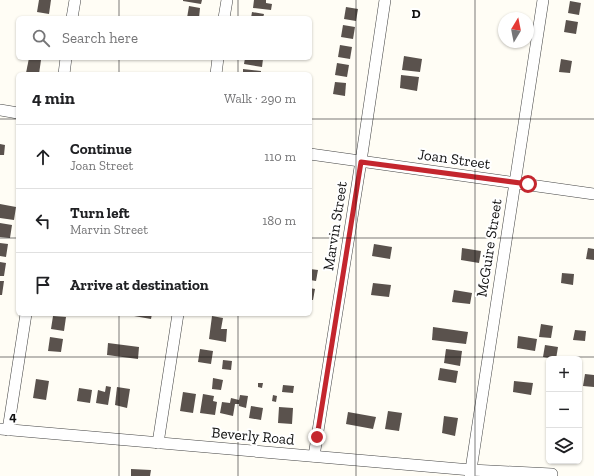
<!DOCTYPE html>
<meta charset="utf-8">
<style>
:root{--surface:#fff;--page:#f2f2f2;--text:#202124;--muted:#757577;--line:#e0e0e0}
body{margin:0;font-family:"Zilla Slab",serif;background:var(--page);color:var(--text)}
.controls{position:absolute;right:12px;bottom:12px;display:grid;overflow:hidden;border-radius:6px;box-shadow:0 1px 3px #0004}
.controls button{width:36px;height:36px;display:grid;place-items:center;padding:0;border:0;border-bottom:1px solid var(--line);background:var(--surface);color:var(--text);font:20px sans-serif}
.compass{position:absolute;left:498px;top:12px;width:36px;height:36px;border-radius:50%;background:var(--surface);box-shadow:0 1px 3px #0004;rotate:10deg}
.stop{position:absolute;width:12px;height:12px;margin:-9px;border:3px solid #c4262e;border-radius:50%;background:#fff}
.stop.end{background:#c4262e;border-color:#fff;box-shadow:0 1px 4px #0008}
.list{margin:0;padding:0;list-style:none}
h2{display:flex;justify-content:space-between;align-items:center;height:52px;margin:0;padding:0 16px;font-size:17px}
h2 small{font-size:13px;font-weight:400;color:var(--muted)}
.list li{display:grid;grid-template-columns:26px 1fr auto;gap:12px;align-items:center;box-sizing:border-box;height:64px;padding:0 16px;border-top:1px solid var(--line)}
.list b{display:block;font-size:15px;white-space:nowrap}
.list p{margin:0;font-size:13px;white-space:nowrap;color:var(--muted)}
.list em{font-size:13px;font-style:normal;color:var(--muted)}
.icon{flex:none;width:22px;height:22px;fill:none;stroke:currentColor;stroke-width:2;stroke-linecap:round;stroke-linejoin:round}
.map{position:relative;flex:none;width:594px;height:476px;overflow:hidden}
.search{position:absolute;background:var(--surface);box-shadow:0 1px 3px #0004;left:16px;top:16px;width:296px;height:44px;display:flex;align-items:center;gap:10px;box-sizing:border-box;padding:0 14px;border-radius:6px;color:var(--muted);font-size:15px}
.panel{position:absolute;background:var(--surface);box-shadow:0 1px 3px #0004;left:16px;top:72px;width:296px;height:244px;border-radius:6px}
.map>svg:first-child{display:block}
.building{fill:#5a524d}
.lines{fill:none;stroke-linecap:round;stroke-linejoin:round}
.minor-casing{stroke:#444;stroke-width:12}
.minor{stroke:#fff;stroke-width:11}
.route{stroke:#c4262e;stroke-width:5}
.grid{fill:none;stroke:#111;stroke-width:1;stroke-opacity:0.55}
.labels{text-anchor:middle;dominant-baseline:central;stroke-width:4;stroke-linejoin:round;paint-order:stroke}
.street-label{font-size:15px;fill:#111;stroke:#fff}
.grid-label{font-size:13px;text-anchor:middle;font-weight:bold;fill:#111;stroke:#fff;stroke-width:4;stroke-linejoin:round;paint-order:stroke}
</style>
<div class="map">
<svg width="594" height="476" viewBox="0 0 594 476">
<rect width="100%" height="100%" fill="#fffdf5"/>
<!-- building -->
<g class="building">
<path d="M39 0H51L49 14 37 12Z"/>
<path d="M183 0H202L201 4 183 1Z"/>
<path d="M254 0H266V3L272 4 271 10 253 8Z"/>
<path d="M570 1 581 3 579 15 568 13Z"/>
<path d="M189 6 200 8 199 18H187Z"/>
<path d="M346 7 358 9 356 21 344 19Z"/>
<path d="M252 12 264 14 263 18H251Z"/>
<path d="M566 20 578 22 576 34 564 32Z"/>
<path d="M343 25 355 27 353 39 341 37Z"/>
<path d="M340 45 352 47 350 59 338 57Z"/>
<path d="M404 56 422 59 420 72 402 70Z"/>
<path d="M29 58 41 60 39 74 26 73Z"/>
<path d="M245 58H257L263 59 262 67 244 64Z"/>
<path d="M561 59 572 61 570 73 559 72Z"/>
<path d="M337 63 349 65 347 77 335 75Z"/>
<path d="M243 69 261 71V74H243Z"/>
<path d="M401 75 419 77 417 91 400 88Z"/>
<path d="M335 82 346 83 345 96 333 94Z"/>
<path d="M0 144 5 145 4 155H0Z"/>
<path d="M0 204 16 207 14 220 0 218Z"/>
<path d="M0 223 12 225 10 238 0 237Z"/>
<path d="M0 243 8 244 6 257 0 256Z"/>
<path d="M374 244 392 247 390 259 372 256Z"/>
<path d="M462 248 481 251 479 263 461 260Z"/>
<path d="M588 248 594 249V260L586 259Z"/>
<path d="M0 262 6 263 4 276H0Z"/>
<path d="M310 269 318 270 316 281 310 280Z"/>
<path d="M562 273 574 274 573 285 561 283Z"/>
<path d="M0 281H4L2 295H0Z"/>
<path d="M373 283 391 285 389 297 371 295Z"/>
<path d="M310 288 315 289 313 300H310Z"/>
<path d="M454 290 472 293 470 304 452 302Z"/>
<path d="M134 314H152L151 319 134 316Z"/>
<path d="M53 316 66 317 64 331 51 329Z"/>
<path d="M212 316 223 318 221 329H227L226 342 209 339Z"/>
<path d="M541 324 553 326 551 338 539 337Z"/>
<path d="M433 327 468 332 466 344 432 340Z"/>
<path d="M575 330 586 331 585 341 573 340Z"/>
<path d="M518 336 537 339 535 351 517 348Z"/>
<path d="M50 337 63 339 61 352 48 351Z"/>
<path d="M108 343 139 347 138 359 107 355Z"/>
<path d="M545 345 558 347 556 359 543 357Z"/>
<path d="M200 349 213 351 211 364 198 362Z"/>
<path d="M446 349 462 351 460 366 444 363Z"/>
<path d="M223 360 232 361 231 370 222 369Z"/>
<path d="M440 368 458 371 456 383 438 380Z"/>
<path d="M585 374 594 375V387L583 386Z"/>
<path d="M213 378 223 380 221 390 212 389Z"/>
<path d="M36 379 49 381 46 400 33 398Z"/>
<path d="M514 381 533 383 531 395 513 392Z"/>
<path d="M258 383H263L262 388 258 387Z"/>
<path d="M283 385 294 386 293 393 282 392Z"/>
<path d="M106 386 111 387 108 405 96 403 98 390 105 392Z"/>
<path d="M117 387 130 389 127 408 115 405Z"/>
<path d="M79 388 92 390 90 403 77 401Z"/>
<path d="M183 392 196 394 193 413 180 411Z"/>
<path d="M203 394 214 396 213 401 217 402 215 415 200 413Z"/>
<path d="M240 395 248 396 246 408 239 406V404H235L233 416 220 413 222 402 230 403 231 398 239 400Z"/>
<path d="M273 395 277 396 276 402 272 401Z"/>
<path d="M251 406 263 408 261 420 249 418Z"/>
<path d="M279 407 293 408 292 424 278 423Z"/>
<path d="M388 411 402 413 399 431 385 429Z"/>
<path d="M348 412 376 417 373 429 346 424Z"/>
<path d="M444 416 458 418 455 436 442 433Z"/>
<path d="M131 469 151 470 150 476H131Z"/>
</g>
<g class="lines">
<!-- minor casing -->
<g class="minor-casing">
<g id="minor">
<path d="M72 18 75 0"/>
<path d="M224 18 227 0"/>
<path d="M64 74 66 58"/>
<path d="M216 74 218 58"/>
<path d="M0 110 18 113"/>
<path d="M310 154 594 194"/>
<path d="M0 429 471 470 552 474"/>
<path d="M8 430 26 314"/>
<path d="M158 443 178 314"/>
<path d="M314 456 361 161 385 0"/>
<path d="M470 476 543 0"/>
</g>
</g>
<!-- minor -->
<use href="#minor" class="minor"/>
</g>
<g class="lines">
<!-- route -->
<path class="route" d="M317 437 361 162 528 184"/>
</g>
<!-- grid -->
<path class="grid" d="M119 0V18M238 0V18M356 0V476M475 0V476M119 58V74M238 58V74M0 119H18M310 119H594M0 238H18M310 238H594M119 314V476M238 314V476M0 357H594"/>
<g class="labels">
<!-- street labels -->
<g class="street-label">
<text transform="translate(454 159) rotate(8)">Joan Street</text>
<text transform="translate(335 226) rotate(-81)">Marvin Street</text>
<text transform="translate(489 248) rotate(-81)">McGuire Street</text>
<text transform="translate(253 436) rotate(5)">Beverly Road</text>
</g>
</g>
<g class="grid-label">
<text x="416" y="18">D</text>
<text x="13" y="421">4</text>
</g>
</svg>
<div class="controls">
<button>+</button>
<button>−</button>
<button><svg class="icon" aria-label="layers" viewBox="0 0 24 24"><path d="M12 4l9 5-9 5-9-5zM3 14l9 5 9-5"/></svg></button>
</div>
<svg class="compass" viewBox="-18 -18 36 36"><path d="M0-13l5 13h-10z" fill="#e53935"/><path d="M0 13l5-13h-10z" fill="#757577"/></svg>
<div class="stop" style="left:528px;top:184px"></div>
<div class="stop end" style="left:317px;top:437px"></div>
<div class="search"><svg class="icon" aria-label="search" viewBox="0 0 24 24"><circle cx="10" cy="10" r="6"/><path d="M15 15l6 6"/></svg>Search here</div>
<section class="panel">
<h2>4 min<small>Walk · 290 m</small></h2>
<ul class="list">
<li><svg class="icon" aria-label="ahead" viewBox="0 0 24 24"><path d="M12 20V5M6 11l6-6 6 6"/></svg><div><b>Continue</b><p>Joan Street</p></div><em>110 m</em></li>
<li><svg class="icon" aria-label="left" viewBox="0 0 24 24"><path d="M17 20v-9H6M10 6l-5 5 5 5"/></svg><div><b>Turn left</b><p>Marvin Street</p></div><em>180 m</em></li>
<li><svg class="icon" aria-label="arrive" viewBox="0 0 24 24"><path d="M6 21V4h12l-3 4 3 4H6"/></svg><div><b>Arrive at destination</b></div></li>
</ul>
</section>
</div>
